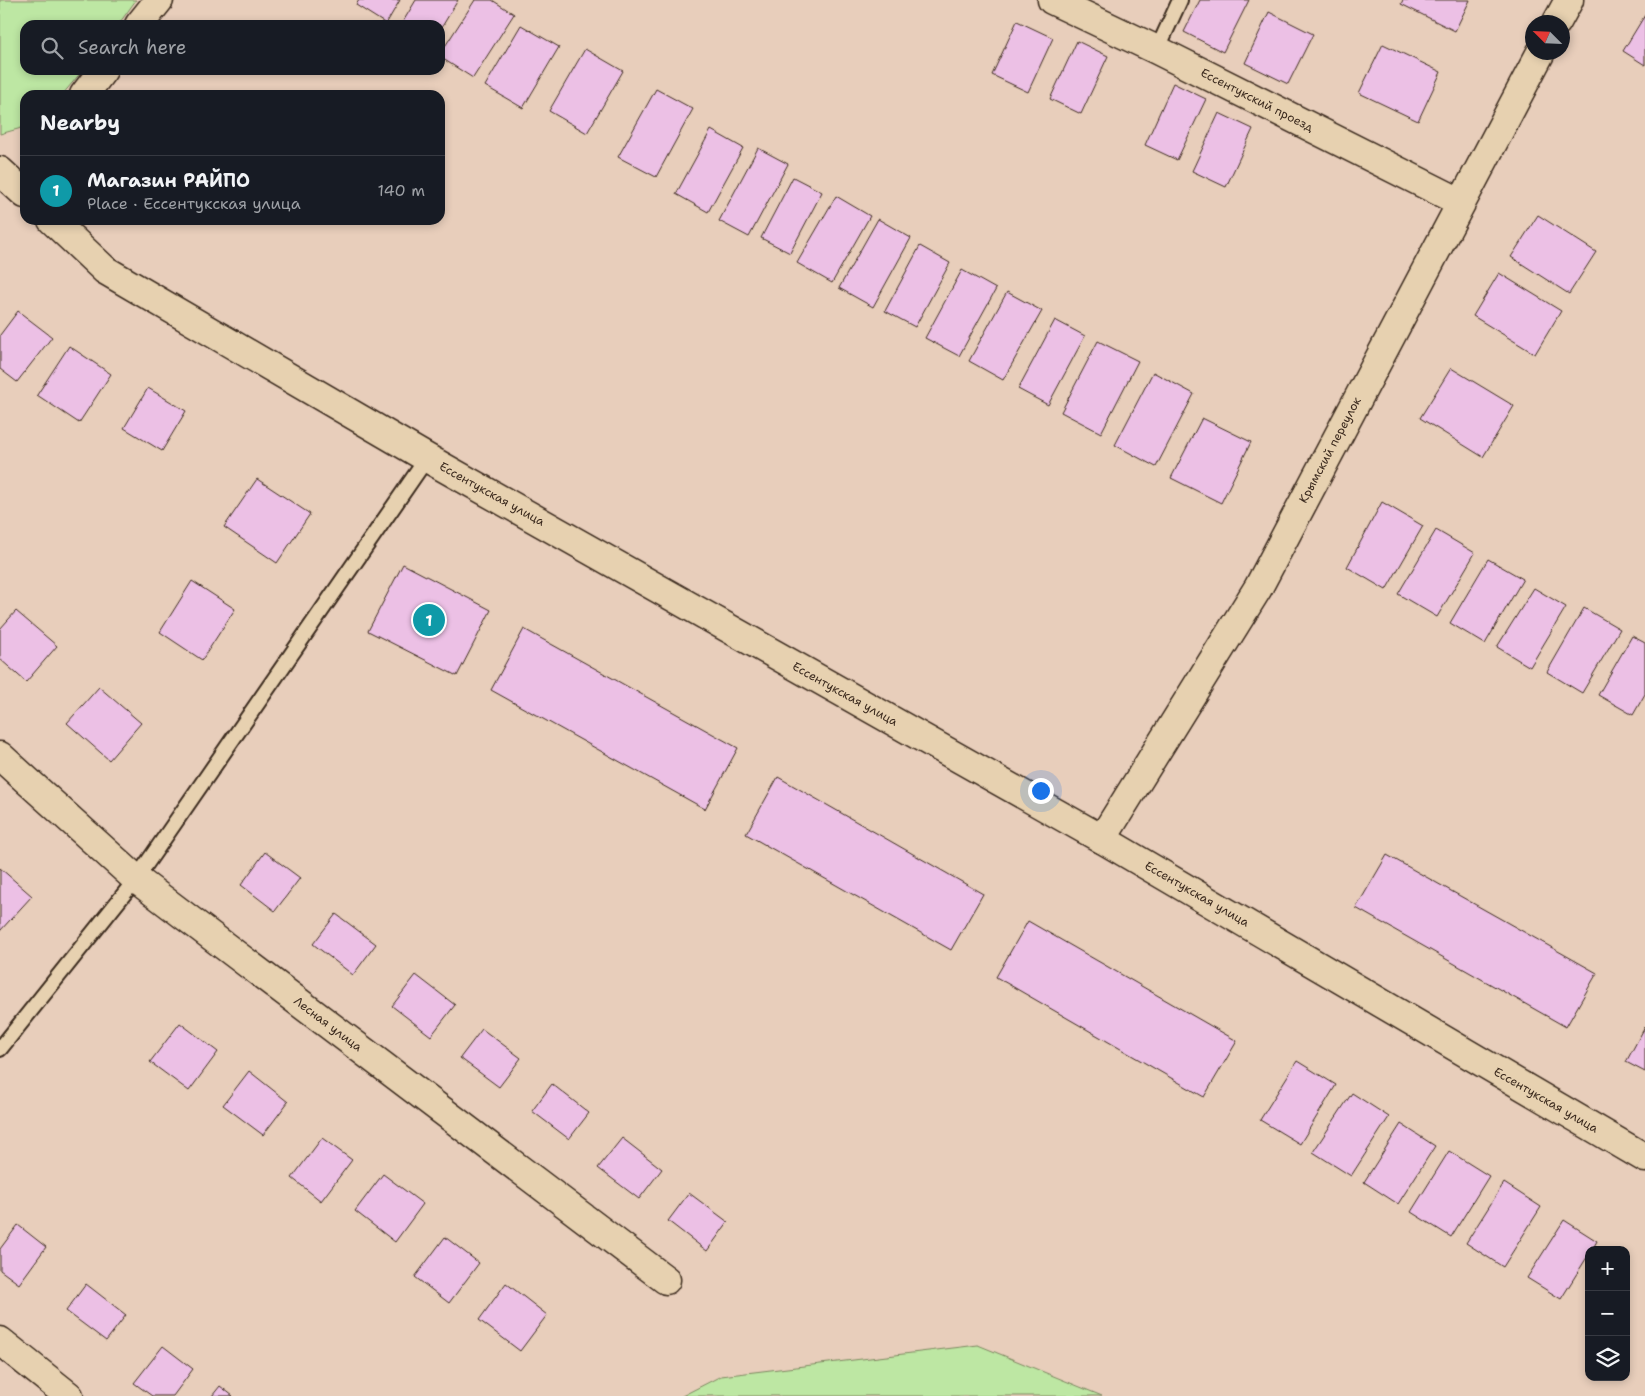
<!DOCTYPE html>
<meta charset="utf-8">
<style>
:root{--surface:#171b24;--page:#20242c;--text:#f1f3f6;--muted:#9ea1a6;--line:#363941;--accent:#7c3aed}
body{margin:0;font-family:"Shantell Sans",sans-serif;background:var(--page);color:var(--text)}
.controls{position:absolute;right:15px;bottom:15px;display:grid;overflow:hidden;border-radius:10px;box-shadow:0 2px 8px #0003}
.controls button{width:45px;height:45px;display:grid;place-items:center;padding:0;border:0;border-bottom:1px solid var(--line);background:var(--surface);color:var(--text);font:25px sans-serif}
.compass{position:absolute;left:1525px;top:15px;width:45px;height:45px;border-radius:50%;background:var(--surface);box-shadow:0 2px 8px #0003;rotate:294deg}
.you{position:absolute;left:1040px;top:790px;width:18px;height:18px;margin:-12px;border:4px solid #fff;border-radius:50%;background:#1a73e8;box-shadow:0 0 0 8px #1a73e833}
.badge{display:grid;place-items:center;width:32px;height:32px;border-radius:50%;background:var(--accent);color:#fff;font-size:16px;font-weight:700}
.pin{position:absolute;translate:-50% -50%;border:2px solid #fff;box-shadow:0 1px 5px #0006}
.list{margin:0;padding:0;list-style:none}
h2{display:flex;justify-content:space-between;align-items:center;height:65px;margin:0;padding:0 20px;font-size:21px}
h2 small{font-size:16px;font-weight:400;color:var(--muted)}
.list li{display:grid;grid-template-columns:32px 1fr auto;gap:15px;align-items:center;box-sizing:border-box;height:70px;padding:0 20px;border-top:1px solid var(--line)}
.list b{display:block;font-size:19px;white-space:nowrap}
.list p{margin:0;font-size:16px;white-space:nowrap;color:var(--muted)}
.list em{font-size:16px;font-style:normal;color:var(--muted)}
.icon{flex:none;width:28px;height:28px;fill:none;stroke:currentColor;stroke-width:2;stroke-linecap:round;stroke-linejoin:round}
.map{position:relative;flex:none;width:1645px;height:1396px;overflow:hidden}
.search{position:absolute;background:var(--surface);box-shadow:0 2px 8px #0003;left:20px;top:20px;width:425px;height:55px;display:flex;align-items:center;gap:12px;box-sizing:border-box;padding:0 18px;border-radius:15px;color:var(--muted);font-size:19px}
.panel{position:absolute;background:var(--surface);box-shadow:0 2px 8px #0003;left:20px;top:90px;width:425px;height:135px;border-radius:15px}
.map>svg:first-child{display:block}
.green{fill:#bde7a3;stroke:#7c8860}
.building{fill:#ecc0e5;stroke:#3b2a1e}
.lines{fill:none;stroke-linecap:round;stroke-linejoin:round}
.service-casing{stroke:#3b2a1e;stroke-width:18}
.minor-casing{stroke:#3b2a1e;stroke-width:31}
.service{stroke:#e7d1b0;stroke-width:14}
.minor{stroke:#e7d1b0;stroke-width:28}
.labels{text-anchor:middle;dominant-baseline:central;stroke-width:5;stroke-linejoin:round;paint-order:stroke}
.street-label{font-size:12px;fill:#3b2a1e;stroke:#e7d1b0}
</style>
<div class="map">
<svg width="1645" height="1396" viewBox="0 0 1645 1396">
<rect width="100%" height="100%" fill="#e8cebb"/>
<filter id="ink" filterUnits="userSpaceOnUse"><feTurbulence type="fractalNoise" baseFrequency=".02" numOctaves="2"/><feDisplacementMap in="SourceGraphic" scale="10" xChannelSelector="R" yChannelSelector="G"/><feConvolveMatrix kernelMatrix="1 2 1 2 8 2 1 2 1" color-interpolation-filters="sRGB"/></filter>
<g filter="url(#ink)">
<!-- green -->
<g class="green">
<path d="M0 0H136L118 25H25V70H83L62 95H25V127L0 134Z"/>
<path d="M978 1345 1102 1396H682L721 1376Z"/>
</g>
<!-- building -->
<g class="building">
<path d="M359 0H400L386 24 356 5Z"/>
<path d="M416 0H458L440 30V25H401Z"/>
<path d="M475 0H492L514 14 473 78 440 57V54Z"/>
<path d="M1200 0H1249L1223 52 1184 32Z"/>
<path d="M1403 0H1470L1455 31 1401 4Z"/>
<path d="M1269 12 1313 34 1288 84 1245 63Z"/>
<path d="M1645 15V65L1623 51Z"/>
<path d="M1017 21 1053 38 1028 92 992 75Z"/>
<path d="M521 25 559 47 523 108 485 86Z"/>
<path d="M1077 41 1108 56 1081 114 1050 99Z"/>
<path d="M1383 44 1441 72 1418 121 1359 93Z"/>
<path d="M585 49 623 71 587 133 549 111Z"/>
<path d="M1173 83 1206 99 1177 160 1145 145Z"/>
<path d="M656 89 693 109 656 177 618 157Z"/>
<path d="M1219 113 1253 129 1226 187 1192 171Z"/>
<path d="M711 130 743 148 708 212 676 194Z"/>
<path d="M758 148 788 164 749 237 719 221Z"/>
<path d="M793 177 822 192 790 253 761 238Z"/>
<path d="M836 196 870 216 832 283 797 263Z"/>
<path d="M1538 215 1596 252 1569 294 1511 257Z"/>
<path d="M878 219 911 238 873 307 839 288Z"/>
<path d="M920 246 950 263 915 327 885 311Z"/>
<path d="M962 270 996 289 959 356 925 338Z"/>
<path d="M1499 273 1561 311 1535 354 1473 316Z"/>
<path d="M1007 292 1042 311 1003 380 969 361Z"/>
<path d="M18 311 52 337 17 382 0 369V335Z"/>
<path d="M1055 320 1085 336 1048 405 1018 389Z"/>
<path d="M1098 341 1138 361 1101 433 1061 412Z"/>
<path d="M69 346 111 374 79 423 37 395Z"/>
<path d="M1451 368 1514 406 1483 457 1420 418Z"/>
<path d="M1153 372 1194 394 1156 467 1115 445Z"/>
<path d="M148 388 186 411 162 451 124 428Z"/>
<path d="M1202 418 1251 442 1221 503 1171 478Z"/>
<path d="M257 479 310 514 277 563 224 527Z"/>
<path d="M1382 502 1423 526 1386 590 1347 567Z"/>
<path d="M1436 530 1475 553 1437 617 1398 594Z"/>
<path d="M1488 559 1523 579 1485 644 1450 623Z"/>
<path d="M403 564 491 610 457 676 368 631Z"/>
<path d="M192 581 235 609 202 660 160 632Z"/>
<path d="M1534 588 1566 607 1530 667 1497 647Z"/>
<path d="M1584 608 1620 629 1582 693 1547 672Z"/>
<path d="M16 611 57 646 26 682 0 659V629Z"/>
<path d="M524 629 738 748 705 809 491 690Z"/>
<path d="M1632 636 1645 643V694L1633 715 1598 695Z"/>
<path d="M99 687 141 723 109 760 67 723Z"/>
<path d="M778 777 983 894 951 950 746 834Z"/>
<path d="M265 852 300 878 275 911 241 885Z"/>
<path d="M1387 855 1597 973 1566 1027 1356 908Z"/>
<path d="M0 868 32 896 0 931Z"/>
<path d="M336 914 376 944 353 975 313 944Z"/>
<path d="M1028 921 1237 1041 1204 1097 996 977Z"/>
<path d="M416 975 455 1005 431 1036 392 1006Z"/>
<path d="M180 1023 218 1052 189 1091 150 1062Z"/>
<path d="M1645 1027V1072L1626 1062Z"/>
<path d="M482 1029 521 1058 499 1087 460 1058Z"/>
<path d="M1297 1061 1336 1085 1300 1144 1260 1120Z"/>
<path d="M249 1071 288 1102 263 1135 223 1105Z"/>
<path d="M552 1084 589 1113 569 1139 532 1111Z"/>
<path d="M1352 1093 1389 1117 1351 1176 1313 1152Z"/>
<path d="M1401 1124 1435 1146 1398 1204 1364 1182Z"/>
<path d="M322 1138 352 1160 321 1201 292 1178Z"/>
<path d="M622 1138 662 1169 639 1199 598 1168Z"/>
<path d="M1449 1151 1489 1176 1451 1237 1411 1212Z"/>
<path d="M383 1174 423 1204 395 1242 355 1211Z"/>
<path d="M1504 1183 1541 1207 1503 1267 1466 1243Z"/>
<path d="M689 1193 728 1222 707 1251 668 1221Z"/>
<path d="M1564 1220 1597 1241 1592 1250H1589V1254L1561 1299 1527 1278Z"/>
<path d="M18 1225 46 1247 19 1284 0 1270V1249Z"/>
<path d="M445 1237 479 1263 449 1303 415 1277Z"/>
<path d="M506 1283 547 1315 520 1351 479 1320Z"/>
<path d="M86 1284 126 1315 106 1341 66 1311Z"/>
<path d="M163 1346 193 1369 173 1396H152L134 1383Z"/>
<path d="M220 1386 233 1396H212Z"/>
</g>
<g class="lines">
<!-- service casing -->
<g class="service-casing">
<g id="service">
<path d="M1157 50 1180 0"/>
<path d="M0 1049 136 879 427 458"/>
</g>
</g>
<!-- minor casing -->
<g class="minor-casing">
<g id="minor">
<path d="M1052 0 1157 50 1460 202"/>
<path d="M1557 22 1569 0"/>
<path d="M139 25 159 0"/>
<path d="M84 95 103 70"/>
<path d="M0 171 25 194"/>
<path d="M52 220 105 270 427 458 1102 839 1645 1158"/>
<path d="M0 756 136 879 666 1280"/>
<path d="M1102 839 1258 588 1541 52"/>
<path d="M0 1341 69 1396"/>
</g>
</g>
<!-- service -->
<use href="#service" class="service"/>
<!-- minor -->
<use href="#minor" class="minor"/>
</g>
</g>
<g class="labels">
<!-- street labels -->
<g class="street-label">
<text transform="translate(1257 100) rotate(27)">Ессентукский проезд</text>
<text transform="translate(1330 450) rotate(-62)">Крымский переулок</text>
<text transform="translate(492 494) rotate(29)">Ессентукская улица</text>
<text transform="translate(845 694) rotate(29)">Ессентукская улица</text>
<text transform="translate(1197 894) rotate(30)">Ессентукская улица</text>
<text transform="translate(328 1024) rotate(37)">Лесная улица</text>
<text transform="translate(1546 1100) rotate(30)">Ессентукская улица</text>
</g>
</g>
</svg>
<div class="controls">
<button>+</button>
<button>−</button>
<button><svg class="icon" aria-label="layers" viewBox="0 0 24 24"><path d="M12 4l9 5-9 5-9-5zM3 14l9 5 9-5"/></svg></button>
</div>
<svg class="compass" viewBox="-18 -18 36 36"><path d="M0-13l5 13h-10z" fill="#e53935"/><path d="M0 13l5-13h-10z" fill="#9ea1a6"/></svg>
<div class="you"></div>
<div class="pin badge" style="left:429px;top:620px;background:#0f9aa8">1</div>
<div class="search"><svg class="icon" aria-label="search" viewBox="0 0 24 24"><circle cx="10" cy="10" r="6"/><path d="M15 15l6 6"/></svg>Search here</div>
<section class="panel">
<h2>Nearby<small></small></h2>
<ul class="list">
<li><span class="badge" style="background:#0f9aa8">1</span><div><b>Магазин РАЙПО</b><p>Place · Ессентукская улица</p></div><em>140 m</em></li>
</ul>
</section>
</div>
